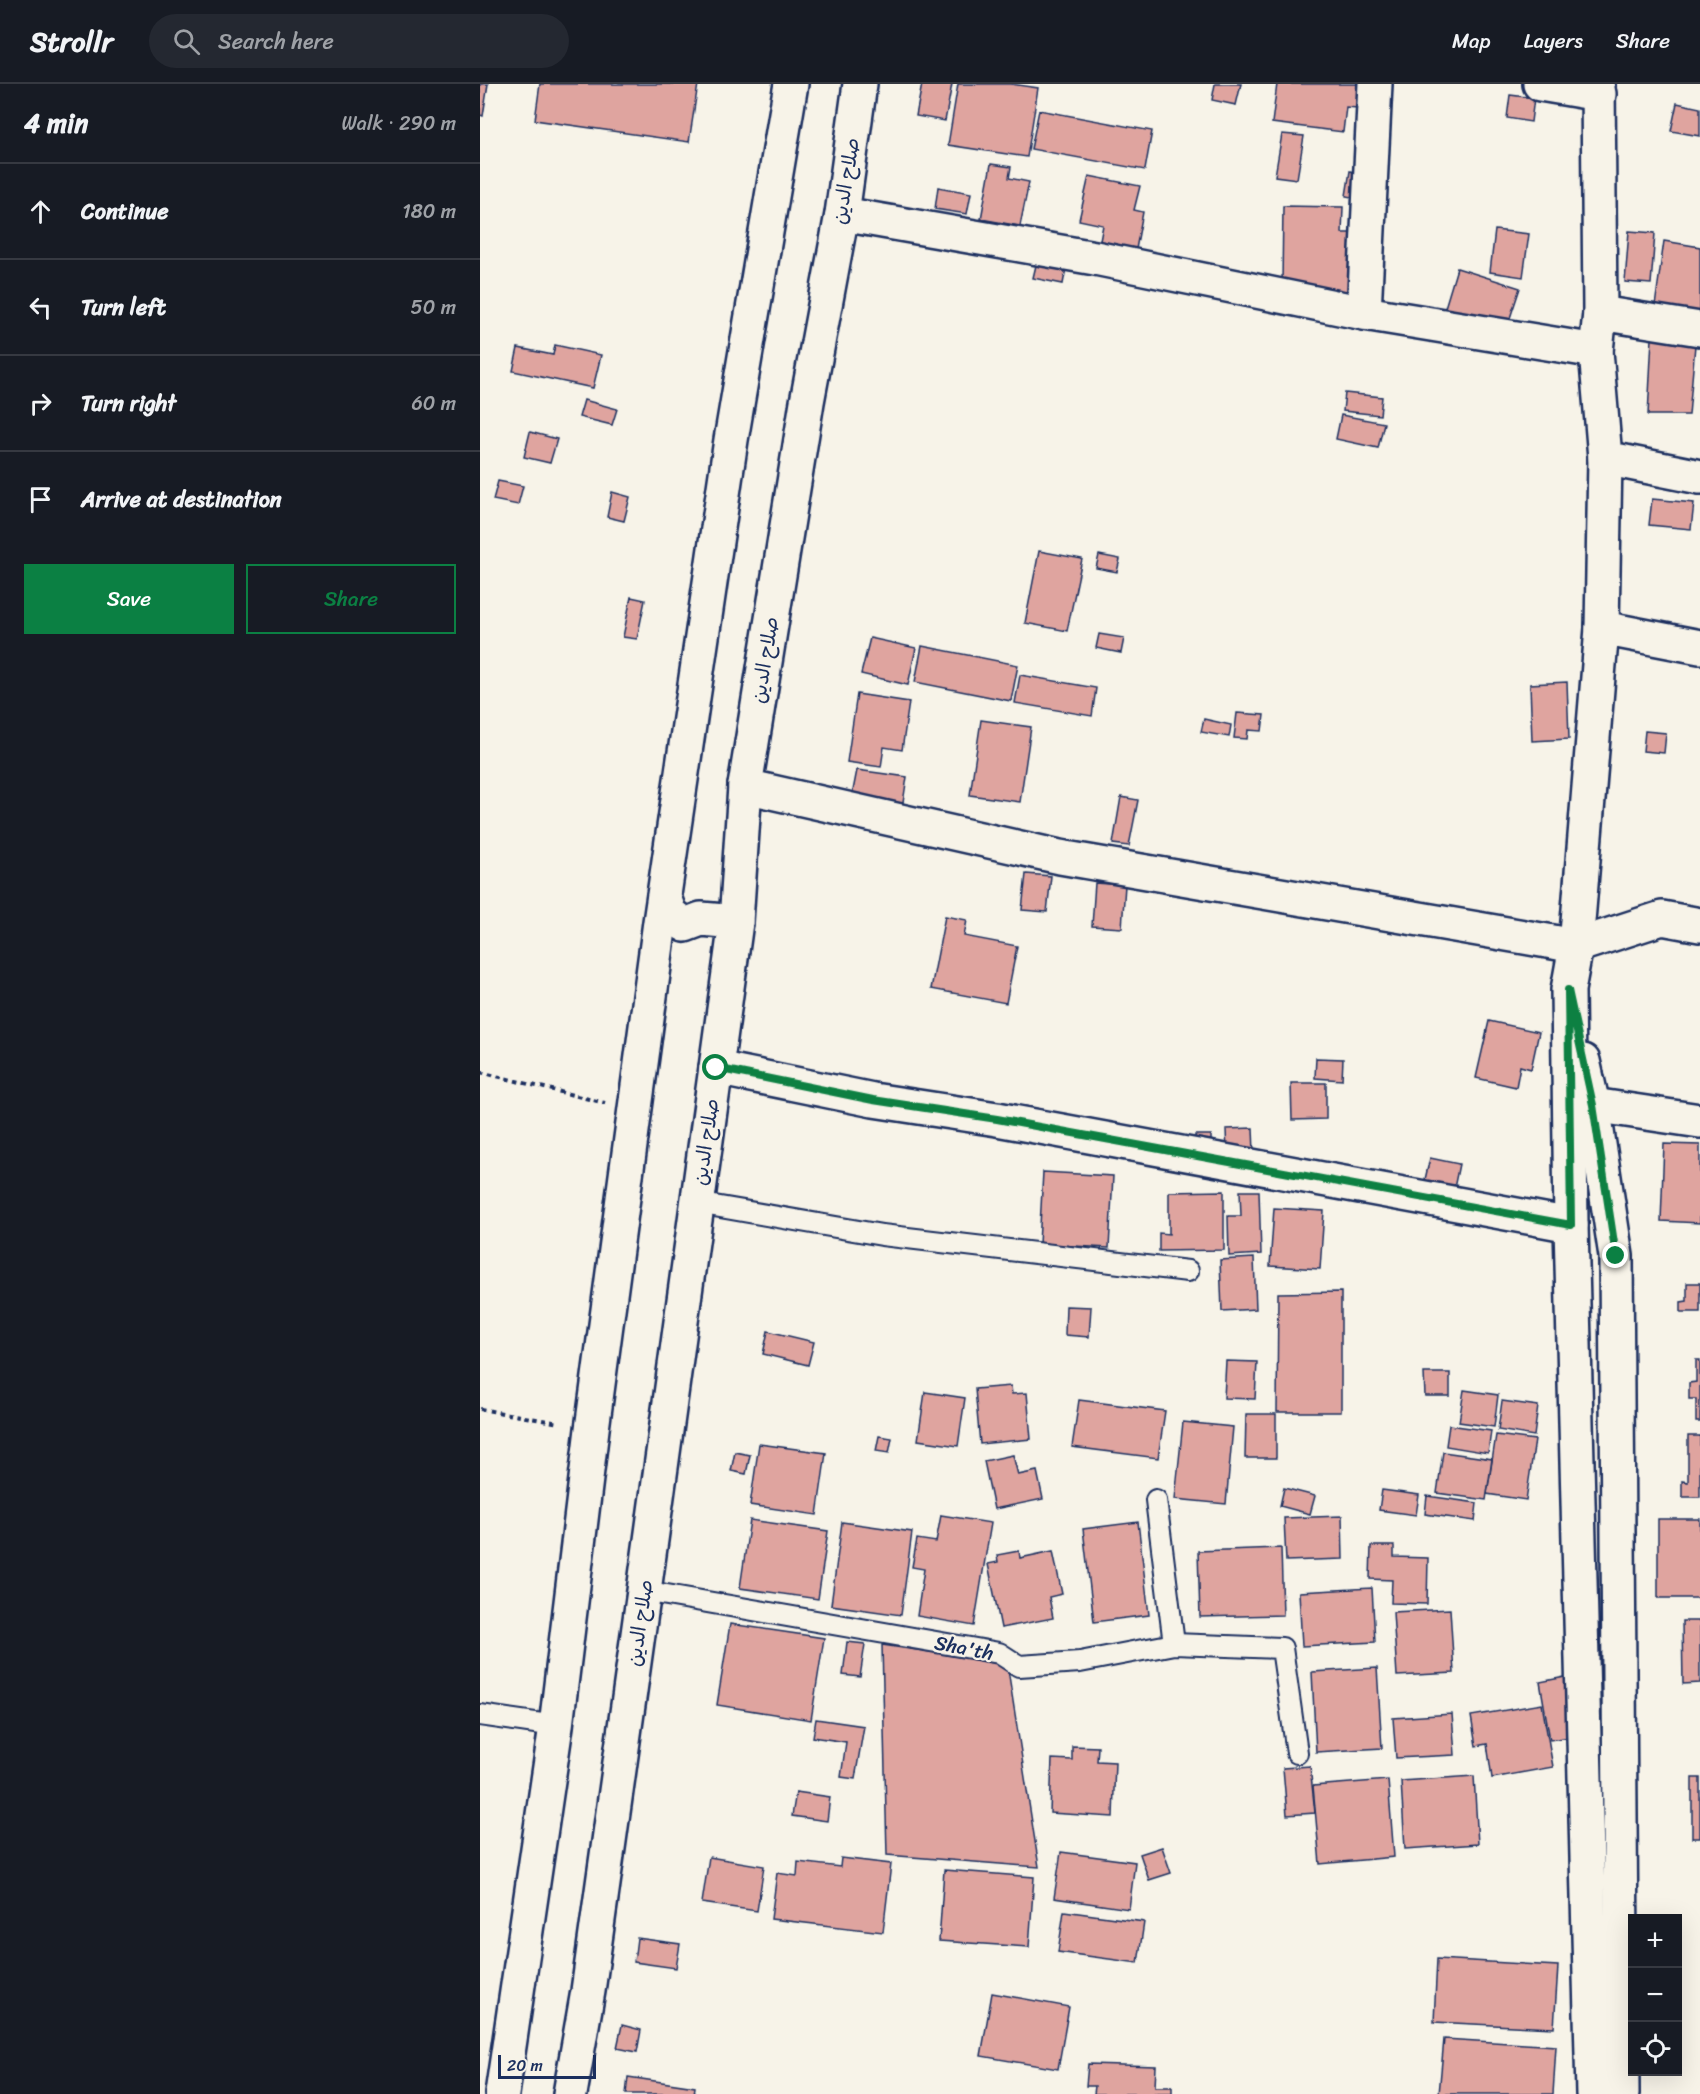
<!DOCTYPE html>
<meta charset="utf-8">
<style>
:root{--surface:#171b24;--page:#242831;--text:#f1f3f6;--muted:#9ea1a6;--line:#363941;--accent:#0b8043}
body{margin:0;font-family:Sriracha,"Playpen Sans Arabic",sans-serif;background:var(--page);color:var(--text)}
.controls{position:absolute;right:18px;bottom:18px;display:grid;overflow:hidden;border-radius:0px;box-shadow:0 6px 24px #0002}
.controls button{width:54px;height:54px;display:grid;place-items:center;padding:0;border:0;border-bottom:2px solid var(--line);background:var(--surface);color:var(--text);font:30px sans-serif}
.scale{position:absolute;left:18px;bottom:15px;width:98px;box-sizing:border-box;padding-left:6px;border:3px solid #1b2f5e;border-top:0;font-size:16px;line-height:21px;white-space:nowrap;color:#1b2f5e;-webkit-text-stroke:4px #f7f3e8;paint-order:stroke}
.stop{position:absolute;width:18px;height:18px;margin:-14px;border:4px solid #0b8043;border-radius:50%;background:#fff}
.stop.end{background:#0b8043;border-color:#fff;box-shadow:0 2px 6px #0008}
.list{margin:0;padding:0;list-style:none}
h2{display:flex;justify-content:space-between;align-items:center;height:78px;margin:0;padding:0 24px;font-size:26px}
h2 small{font-size:20px;font-weight:400;color:var(--muted)}
.list li{display:grid;grid-template-columns:39px 1fr auto;gap:18px;align-items:center;box-sizing:border-box;height:96px;padding:0 24px;border-top:2px solid var(--line)}
.list b{display:block;font-size:22px;white-space:nowrap}
.list em{font-size:20px;font-style:normal;color:var(--muted)}
.actions{display:flex;gap:12px;padding:18px 24px}
.actions a{flex:1;padding:14px 0;border:2px solid var(--accent);border-radius:0px;text-align:center;font-size:21px;color:var(--accent)}
.actions .main{background:var(--accent);color:#fff}
.icon{flex:none;width:33px;height:33px;fill:none;stroke:currentColor;stroke-width:2;stroke-linecap:round;stroke-linejoin:round}
.map{position:relative;flex:none;width:1220px;height:2010px;overflow:hidden}
header{display:flex;align-items:center;gap:36px;box-sizing:border-box;height:84px;padding:0 30px;background:var(--surface);border-bottom:2px solid var(--line)}
header strong{font-size:28px}
nav{display:flex;gap:33px;margin-inline-start:auto;font-size:21px}
.search{width:420px;height:54px;background:var(--page);display:flex;align-items:center;gap:15px;box-sizing:border-box;padding:0 21px;border-radius:33px;color:var(--muted);font-size:22px}
main{display:flex}
aside{flex:1;background:var(--surface)}
.map>svg:first-child{display:block}
.building{fill:#dfa49f;stroke:#1b2f5e;stroke-width:1.5}
.lines{fill:none;stroke-linecap:round;stroke-linejoin:round}
.service-casing{stroke:#1b2f5e;stroke-width:24}
.minor-casing{stroke:#1b2f5e;stroke-width:38}
.trunk-casing{stroke:#1b2f5e;stroke-width:38}
.path{stroke:#1b2f5e;stroke-width:4;stroke-dasharray:4.5 4.5;stroke-linecap:butt}
.service{stroke:#f7f3e8;stroke-width:20}
.minor{stroke:#f7f3e8;stroke-width:33}
.trunk{stroke:#f7f3e8;stroke-width:33}
.route{stroke:#0b8043;stroke-width:8}
.labels{text-anchor:middle;dominant-baseline:central;stroke-width:4.5;stroke-linejoin:round;paint-order:stroke}
.street-label{font-size:20px;fill:#1b2f5e;stroke:#f7f3e8}
</style>
<header>
<strong>Strollr</strong>
<div class="search"><svg class="icon" aria-label="search" viewBox="0 0 24 24"><circle cx="10" cy="10" r="6"/><path d="M15 15l6 6"/></svg>Search here</div>
<nav><a>Map</a><a>Layers</a><a>Share</a></nav>
</header>
<main>
<aside>
<h2>4 min<small>Walk · 290 m</small></h2>
<ul class="list">
<li><svg class="icon" aria-label="ahead" viewBox="0 0 24 24"><path d="M12 20V5M6 11l6-6 6 6"/></svg><div><b>Continue</b></div><em>180 m</em></li>
<li><svg class="icon" aria-label="left" viewBox="0 0 24 24"><path d="M17 20v-9H6M10 6l-5 5 5 5"/></svg><div><b>Turn left</b></div><em>50 m</em></li>
<li><svg class="icon" aria-label="right" viewBox="0 0 24 24"><path d="M7 20v-9h11M14 6l5 5-5 5"/></svg><div><b>Turn right</b></div><em>60 m</em></li>
<li><svg class="icon" aria-label="arrive" viewBox="0 0 24 24"><path d="M6 21V4h12l-3 4 3 4H6"/></svg><div><b>Arrive at destination</b></div></li>
</ul>
<div class="actions"><a class="main">Save</a><a>Share</a></div>
</aside>
<div class="map">
<svg width="1220" height="2010" viewBox="0 0 1220 2010">
<rect width="100%" height="100%" fill="#f7f3e8"/>
<filter id="ink" filterUnits="userSpaceOnUse"><feTurbulence type="fractalNoise" baseFrequency=".0167" numOctaves="2"/><feDisplacementMap in="SourceGraphic" scale="12" xChannelSelector="R" yChannelSelector="G"/><feConvolveMatrix kernelMatrix="1 2 1 2 8 2 1 2 1" color-interpolation-filters="sRGB"/></filter>
<g filter="url(#ink)">
<!-- building -->
<g class="building">
<path d="M0 0H8L3 32 0 31Z"/>
<path d="M60 0H218L209 58 55 36Z"/>
<path d="M442 0H472L465 37 436 32Z"/>
<path d="M478 0H531L558 4 547 73 468 61Z"/>
<path d="M735 0H761L756 21 732 16Z"/>
<path d="M797 0H880L877 24 866 23 863 48 792 39Z"/>
<path d="M1030 11 1054 14 1051 38 1027 34Z"/>
<path d="M1197 19 1220 24V52L1191 47Z"/>
<path d="M559 26 672 47 665 86 551 65Z"/>
<path d="M802 50 824 52 817 95 795 92Z"/>
<path d="M511 80 531 83 529 94 549 98 540 142 501 135Z"/>
<path d="M870 87 885 90 882 115 866 112Z"/>
<path d="M609 92 660 102 654 126 663 128 656 165 620 157 623 141 599 136Z"/>
<path d="M458 103 491 109 487 130 455 125Z"/>
<path d="M803 122 863 123 862 149H874L872 214 802 201Z"/>
<path d="M1015 146 1049 150 1043 193 1010 188Z"/>
<path d="M1149 147 1175 149 1171 200 1145 198Z"/>
<path d="M1184 157 1220 163V229L1175 222Z"/>
<path d="M558 173 587 179 583 200 553 194Z"/>
<path d="M977 184 1040 204 1026 246 964 227Z"/>
<path d="M1172 254 1215 261 1209 331H1168Z"/>
<path d="M75 261 121 271 113 304 33 287 38 264 73 271Z"/>
<path d="M865 309 902 313 900 331 863 327Z"/>
<path d="M104 316 137 325 132 341 99 333Z"/>
<path d="M861 331 904 339 898 364 856 355Z"/>
<path d="M50 348 77 355 70 379 44 373Z"/>
<path d="M18 397 43 402 38 421 13 416Z"/>
<path d="M132 408 150 413 144 437 127 433Z"/>
<path d="M1172 415 1214 419 1211 445 1169 441Z"/>
<path d="M559 467 602 475 587 547 545 539Z"/>
<path d="M619 471 640 475 637 488 616 484Z"/>
<path d="M151 513 165 516 157 555 143 553Z"/>
<path d="M619 550 644 554 641 569 616 564Z"/>
<path d="M390 554 436 564 428 601 381 590Z"/>
<path d="M442 562 538 581 531 617 435 598Z"/>
<path d="M540 591 616 604 612 632 535 619Z"/>
<path d="M1087 598 1089 655 1052 657 1050 600Z"/>
<path d="M377 610 429 618 422 666 404 663 401 683 367 678Z"/>
<path d="M757 629 784 631 782 647 768 646 767 655 754 654Z"/>
<path d="M724 635 751 641 749 653 721 648Z"/>
<path d="M501 636 551 643 540 718 490 711Z"/>
<path d="M1165 647 1186 649 1184 669 1163 667Z"/>
<path d="M377 686 427 693 422 725 371 717Z"/>
<path d="M641 713 658 716 649 762 633 760Z"/>
<path d="M546 790 571 792 567 828 542 826Z"/>
<path d="M615 799 645 801 642 844 612 842Z"/>
<path d="M465 832 487 836 484 852 537 862 526 919 451 905Z"/>
<path d="M1009 937 1059 948 1051 985 1040 982 1036 1003 996 994Z"/>
<path d="M836 974 863 975 862 996 835 994Z"/>
<path d="M811 999H846V1035L812 1036Z"/>
<path d="M773 1044 774 1069 747 1070 746 1045Z"/>
<path d="M715 1051H731V1066L715 1067Z"/>
<path d="M1184 1060 1220 1061V1139L1181 1137Z"/>
<path d="M950 1074 979 1080 973 1109 943 1104Z"/>
<path d="M563 1088 633 1092 629 1164 559 1160Z"/>
<path d="M744 1107V1166L679 1167V1149L689 1150V1108Z"/>
<path d="M760 1107H779L781 1170 749 1172 748 1132H761Z"/>
<path d="M794 1124 844 1127 840 1185 790 1182Z"/>
<path d="M774 1174 776 1225 742 1227 740 1176Z"/>
<path d="M1207 1199H1220V1228H1201V1218L1207 1217Z"/>
<path d="M861 1208V1328H797L798 1209Z"/>
<path d="M586 1222 611 1223 609 1253 585 1251Z"/>
<path d="M288 1247 334 1258 328 1281 283 1270Z"/>
<path d="M1216 1276H1220V1338H1216V1315H1209V1299L1216 1298Z"/>
<path d="M746 1277 777 1278 775 1315 744 1314Z"/>
<path d="M944 1289H970V1312H945Z"/>
<path d="M531 1302 532 1310 547 1309 551 1355 500 1360 495 1305Z"/>
<path d="M984 1306 1018 1311 1014 1343 979 1338Z"/>
<path d="M445 1308 485 1314 478 1362 438 1356Z"/>
<path d="M599 1316 685 1327 678 1374 592 1363Z"/>
<path d="M1022 1317 1058 1322 1054 1352 1018 1346Z"/>
<path d="M766 1330H796V1374H765Z"/>
<path d="M703 1338 753 1343 746 1420 695 1415Z"/>
<path d="M969 1341 1011 1347 1008 1369 966 1362Z"/>
<path d="M1016 1351 1055 1356 1046 1416 1007 1410Z"/>
<path d="M399 1352 412 1354 409 1369 396 1367Z"/>
<path d="M1208 1352H1220V1413H1202V1397L1208 1398Z"/>
<path d="M279 1360 346 1369 337 1431 270 1421Z"/>
<path d="M255 1368 270 1371 266 1390 251 1387Z"/>
<path d="M963 1368 1012 1375 1006 1416 957 1409Z"/>
<path d="M533 1371 538 1391 557 1387 563 1415 514 1425 504 1377Z"/>
<path d="M804 1404 835 1412 830 1430 800 1422Z"/>
<path d="M902 1406 939 1411 936 1431 899 1426Z"/>
<path d="M947 1412 997 1419 995 1437 945 1430Z"/>
<path d="M461 1431 511 1439 494 1542 437 1532 444 1485 432 1483 437 1455 456 1458Z"/>
<path d="M862 1432 863 1475 806 1477 804 1434Z"/>
<rect x="1178" y="1435" width="42" height="79"/>
<path d="M270 1436 348 1447 338 1515 260 1504Z"/>
<path d="M362 1438 432 1448 421 1531 351 1521Z"/>
<path d="M658 1438 669 1531 614 1538 603 1445Z"/>
<path d="M891 1462H914V1473L948 1474 947 1520 911 1519 912 1496 890 1495Z"/>
<path d="M801 1464 803 1531 720 1533 718 1467Z"/>
<path d="M539 1467 540 1474 573 1467 582 1510 569 1513 573 1534 521 1544 508 1480 518 1478 517 1471Z"/>
<path d="M892 1504 895 1558 822 1562 819 1508Z"/>
<path d="M970 1525 974 1589 917 1592 913 1528Z"/>
<path d="M1202 1537H1220V1599L1203 1600Z"/>
<path d="M250 1540 344 1554 331 1636 237 1621Z"/>
<path d="M367 1558 385 1560 380 1593 363 1591Z"/>
<path d="M402 1561 527 1579 559 1783 407 1771Z"/>
<path d="M897 1584 902 1664 836 1668 832 1588Z"/>
<path d="M1085 1593 1096 1652 1070 1656 1060 1598Z"/>
<path d="M1062 1620 1073 1683 1012 1694 1007 1660 996 1662 991 1632Z"/>
<path d="M972 1630 975 1671 916 1674 913 1634Z"/>
<path d="M336 1635 384 1642 375 1695 361 1693 366 1658 333 1653Z"/>
<path d="M592 1662 618 1663 617 1677 635 1678 633 1733 570 1729 572 1675 592 1676Z"/>
<path d="M830 1682 835 1729 807 1731 803 1684Z"/>
<path d="M994 1692 998 1760 925 1765 921 1697Z"/>
<rect x="1212" y="1694" width="8" height="60"/>
<path d="M908 1696 914 1773 840 1780 833 1702Z"/>
<path d="M316 1708 350 1713 347 1737 312 1732Z"/>
<path d="M682 1763 691 1789 669 1796 660 1770Z"/>
<path d="M581 1768 655 1778 649 1825 574 1814Z"/>
<path d="M229 1773 284 1782 277 1827 222 1819Z"/>
<path d="M361 1774 411 1780 403 1848 291 1835 297 1789 317 1792 318 1778 360 1783Z"/>
<path d="M464 1786 554 1793 549 1863 459 1857Z"/>
<path d="M584 1827 664 1838 658 1879 578 1868Z"/>
<path d="M157 1854 200 1860 196 1884 154 1878Z"/>
<path d="M957 1875 1078 1882 1074 1944 954 1938Z"/>
<path d="M512 1909 589 1923 578 1985 501 1972Z"/>
<path d="M142 1941 161 1946 157 1968 137 1964Z"/>
<path d="M964 1955 1076 1962 1073 2010H959Z"/>
<path d="M608 1980 676 1982 675 2003H692V2010H614L615 2002H606Z"/>
<path d="M148 1993 215 2003 214 2010H146Z"/>
</g>
<g class="lines">
<!-- service casing -->
<g class="service-casing">
<g id="service">
<path d="M217 1119 402 1151 708 1187"/>
<path d="M676 1416 694 1560"/>
<path d="M164 1507 519 1569 539 1582 600 1578 694 1560 802 1564 817 1669"/>
<path d="M0 1631 76 1642"/>
</g>
</g>
<!-- minor casing -->
<g class="minor-casing">
<g id="minor">
<path d="M1060 0 1119 10"/>
<path d="M362 130 615 174 884 229 1116 267"/>
<path d="M884 229 895 0"/>
<path d="M1120 229 1220 245"/>
<path d="M1125 374 1220 393"/>
<path d="M1122 544 1220 563"/>
<path d="M265 702 580 773 1096 862 1182 834 1220 841"/>
<path d="M1103 977 1113 1021 1136 1172 1142 2010"/>
<path d="M236 984 393 1016 517 1035 1091 1141"/>
<path d="M1113 1021 1220 1037"/>
<path d="M1113 2010 1091 1141 1088 906 1096 862 1122 544 1125 374 1116 267 1120 229 1118 0"/>
</g>
</g>
<!-- trunk casing -->
<g class="trunk-casing">
<g id="trunk">
<path d="M184 813 190 830 205 841 221 835 256 838"/>
<path d="M22 2010 76 1642 112 1345 180 838 251 356 311 0"/>
<path d="M90 2010 108 1907 164 1507 256 838 265 702 327 318 362 130 380 0"/>
</g>
</g>
<!-- path -->
<g class="path">
<path d="M0 988 125 1019"/>
<path d="M0 1325 79 1339"/>
</g>
<!-- service -->
<use href="#service" class="service"/>
<!-- minor -->
<use href="#minor" class="minor"/>
<!-- trunk -->
<use href="#trunk" class="trunk"/>
</g>
</g>
<g class="lines" filter="url(#ink)">
<!-- route -->
<path class="route" d="M236 984 393 1016 517 1035 1091 1141 1088 906 1113 1021 1136 1172"/>
</g>
<g class="labels">
<!-- street labels -->
<g class="street-label">
<text transform="translate(366 97) rotate(-81)">صلاح الدين</text>
<text transform="translate(285 576) rotate(-81)">صلاح الدين</text>
<text transform="translate(226 1058) rotate(-82)">صلاح الدين</text>
<text transform="translate(160 1539) rotate(-82)">صلاح الدين</text>
<text transform="translate(484 1564) rotate(11)">Sha'th</text>
</g>
</g>
</svg>
<div class="controls">
<button>+</button>
<button>−</button>
<button><svg class="icon" aria-label="locate" viewBox="0 0 24 24"><circle cx="12" cy="12" r="6"/><path d="M12 2v4M12 18v4M2 12h4M18 12h4"/></svg></button>
</div>
<div class="scale">20 m</div>
<div class="stop" style="left:236px;top:984px"></div>
<div class="stop end" style="left:1136px;top:1172px"></div>
</div>
</main>
